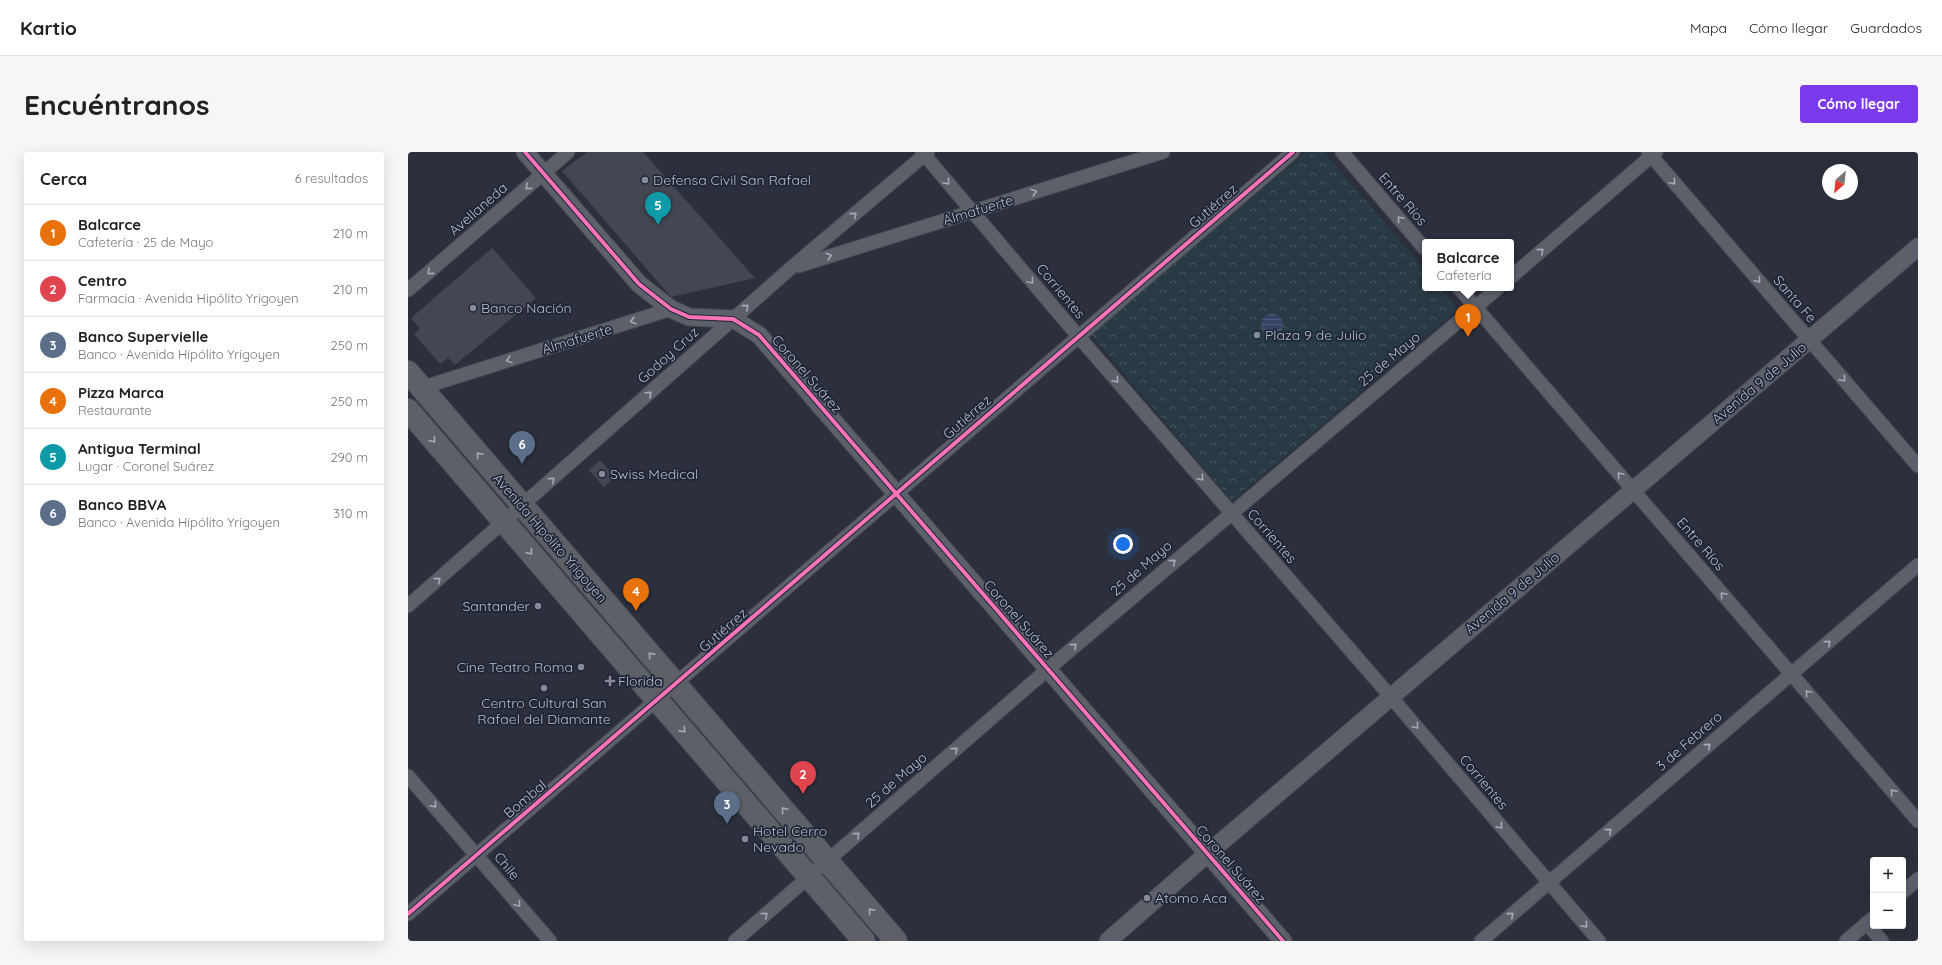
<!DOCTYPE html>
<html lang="es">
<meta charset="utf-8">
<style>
:root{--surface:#fff;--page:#f6f6f6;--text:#222;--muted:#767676;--line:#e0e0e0;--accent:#7c3aed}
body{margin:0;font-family:Quicksand,sans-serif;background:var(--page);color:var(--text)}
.controls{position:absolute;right:12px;bottom:12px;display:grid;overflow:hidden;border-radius:4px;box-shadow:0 4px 16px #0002}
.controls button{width:36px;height:36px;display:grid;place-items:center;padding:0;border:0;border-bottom:1px solid var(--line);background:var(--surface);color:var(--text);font:20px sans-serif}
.compass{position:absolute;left:1414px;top:12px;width:36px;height:36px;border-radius:50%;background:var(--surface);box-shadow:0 4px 16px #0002;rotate:207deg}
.you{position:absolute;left:715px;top:392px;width:14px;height:14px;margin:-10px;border:3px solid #fff;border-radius:50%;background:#1a73e8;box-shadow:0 0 0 6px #1a73e833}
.badge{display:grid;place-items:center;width:26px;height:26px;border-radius:50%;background:var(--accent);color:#fff;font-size:13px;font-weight:700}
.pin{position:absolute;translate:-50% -33px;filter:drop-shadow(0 1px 2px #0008)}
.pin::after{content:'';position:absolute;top:21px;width:14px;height:12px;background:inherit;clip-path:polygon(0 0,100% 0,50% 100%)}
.popup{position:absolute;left:1014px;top:87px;width:92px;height:52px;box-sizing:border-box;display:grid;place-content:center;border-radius:4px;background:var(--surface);filter:drop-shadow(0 1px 3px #0005);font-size:13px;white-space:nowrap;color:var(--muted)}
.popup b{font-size:15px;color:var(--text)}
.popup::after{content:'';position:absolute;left:50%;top:100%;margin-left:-8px;border:8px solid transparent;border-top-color:var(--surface)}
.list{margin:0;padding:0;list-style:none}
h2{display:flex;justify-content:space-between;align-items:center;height:52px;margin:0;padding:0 16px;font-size:17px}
h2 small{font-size:13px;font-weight:400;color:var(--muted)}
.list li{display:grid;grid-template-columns:26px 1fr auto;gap:12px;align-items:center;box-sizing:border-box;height:56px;padding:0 16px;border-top:1px solid var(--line)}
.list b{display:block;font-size:15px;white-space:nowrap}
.list p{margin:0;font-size:13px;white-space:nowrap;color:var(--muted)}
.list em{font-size:13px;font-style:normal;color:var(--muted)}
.map{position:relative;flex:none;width:1510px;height:789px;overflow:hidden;border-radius:4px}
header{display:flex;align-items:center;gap:24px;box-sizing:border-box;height:56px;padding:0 20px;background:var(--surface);border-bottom:1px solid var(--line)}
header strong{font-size:19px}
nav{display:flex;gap:22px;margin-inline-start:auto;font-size:14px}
.intro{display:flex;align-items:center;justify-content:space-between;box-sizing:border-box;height:96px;padding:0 24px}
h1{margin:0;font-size:28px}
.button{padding:10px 18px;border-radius:4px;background:var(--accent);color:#fff;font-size:14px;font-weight:700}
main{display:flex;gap:24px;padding:0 24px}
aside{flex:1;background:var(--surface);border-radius:4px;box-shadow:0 4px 16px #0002}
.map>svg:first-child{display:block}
.park{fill:url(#park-crowns)}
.water{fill:url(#water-rules)}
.building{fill:#444751}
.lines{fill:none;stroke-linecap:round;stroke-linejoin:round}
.minor-casing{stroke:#484b54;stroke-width:15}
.tertiary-casing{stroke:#484b54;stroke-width:19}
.trunk-casing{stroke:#494c57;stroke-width:24}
.minor{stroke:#5c6069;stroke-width:13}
.tertiary{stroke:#5c6069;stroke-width:17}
.trunk{stroke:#5e6067;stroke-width:22}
.cycleway-casing{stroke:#1e2537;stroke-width:6}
.cycleway{stroke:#fb73b8;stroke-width:4}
.oneway{stroke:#a4aab8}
.poi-dot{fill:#868b9a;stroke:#1e2537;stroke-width:1.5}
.labels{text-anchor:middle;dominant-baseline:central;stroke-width:3.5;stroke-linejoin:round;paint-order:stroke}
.poi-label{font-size:14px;fill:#b6bccc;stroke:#1e2537;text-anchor:start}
.street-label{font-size:14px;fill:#b6bccc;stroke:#1e2537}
</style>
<header>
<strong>Kartio</strong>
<nav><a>Mapa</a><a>Cómo llegar</a><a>Guardados</a></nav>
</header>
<div class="intro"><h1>Encuéntranos</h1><a class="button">Cómo llegar</a></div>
<main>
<aside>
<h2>Cerca<small>6 resultados</small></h2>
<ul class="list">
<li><span class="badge" style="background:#e8710a">1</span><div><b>Balcarce</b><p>Cafetería · 25 de Mayo</p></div><em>210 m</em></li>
<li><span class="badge" style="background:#e0444e">2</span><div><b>Centro</b><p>Farmacia · Avenida Hipólito Yrigoyen</p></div><em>210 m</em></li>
<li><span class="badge" style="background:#5c6f8a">3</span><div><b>Banco Supervielle</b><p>Banco · Avenida Hipólito Yrigoyen</p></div><em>250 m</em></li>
<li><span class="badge" style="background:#e8710a">4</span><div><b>Pizza Marca</b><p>Restaurante</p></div><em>250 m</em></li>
<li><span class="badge" style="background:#0f9aa8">5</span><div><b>Antigua Terminal</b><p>Lugar · Coronel Suárez</p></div><em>290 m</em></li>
<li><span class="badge" style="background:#5c6f8a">6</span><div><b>Banco BBVA</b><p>Banco · Avenida Hipólito Yrigoyen</p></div><em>310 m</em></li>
</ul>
</aside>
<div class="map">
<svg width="1510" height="789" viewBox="0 0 1510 789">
<defs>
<pattern id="park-crowns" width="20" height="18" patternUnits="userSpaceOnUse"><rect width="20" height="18" fill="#283a43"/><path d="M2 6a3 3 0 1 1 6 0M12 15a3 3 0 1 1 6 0" fill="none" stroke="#45555d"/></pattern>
<pattern id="water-rules" width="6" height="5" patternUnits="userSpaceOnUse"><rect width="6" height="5" fill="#374467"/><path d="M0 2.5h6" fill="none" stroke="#525d7c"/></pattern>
</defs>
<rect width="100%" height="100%" fill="#2c303c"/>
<!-- park -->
<path class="park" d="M898 0H916L1017 118V136H1032L1050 157 824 349 683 183Z"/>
<!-- water -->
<circle class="water" cx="864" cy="173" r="11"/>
<!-- building -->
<g class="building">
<path d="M179 0H235L347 126 263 145 154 19Z"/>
<path d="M84 96 128 146 47 213 40 206 32 212 6 182 12 177 3 166Z"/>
<path d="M192 308 207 325 196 335 181 318Z"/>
</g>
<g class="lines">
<!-- minor casing -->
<g class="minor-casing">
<g id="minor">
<path d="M514 0 670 184 983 545 1191 789"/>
<path d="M934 0 1017 97"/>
<path d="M1240 0 1510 314"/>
<path d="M390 114 755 0"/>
<path d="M1103 125 1248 0"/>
<path d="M1051 136 1510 669"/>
<path d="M0 138 160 0"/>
<path d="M13 236 263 157"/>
<path d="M0 454 384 115 520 0"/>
<path d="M0 624 142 789"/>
<path d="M1495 740 1510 727"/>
<path d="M0 762 885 0"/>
<path d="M1458 771 1474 789"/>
<path d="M327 789 640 517 1090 136"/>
<path d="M1073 789 1510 413"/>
<path d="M1438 789 1465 766"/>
</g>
</g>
<!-- tertiary casing -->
<g class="tertiary-casing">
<g id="tertiary">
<path d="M117 0 231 132 263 157 281 165 325 167 351 183 875 789"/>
<path d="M700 789 799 702 1510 95"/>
</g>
</g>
<!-- trunk casing -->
<g class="trunk-casing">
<g id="trunk">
<path d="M0 220 488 789"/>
<path d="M0 258 456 789"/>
</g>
</g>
<!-- minor -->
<use href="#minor" class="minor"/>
<!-- tertiary -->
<use href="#tertiary" class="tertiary"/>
<!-- trunk -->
<use href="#trunk" class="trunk"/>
<!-- cycleway casing -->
<g class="cycleway-casing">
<g id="cycleway">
<path d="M117 0 231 132 263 157 281 165 325 167 351 183 875 789"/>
<path d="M0 762 885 0"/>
</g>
</g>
<!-- cycleway -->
<use href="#cycleway" class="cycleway"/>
</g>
<!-- one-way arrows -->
<defs><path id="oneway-chevron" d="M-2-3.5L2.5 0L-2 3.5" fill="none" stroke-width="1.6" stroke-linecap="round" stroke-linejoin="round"/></defs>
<g class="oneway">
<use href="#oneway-chevron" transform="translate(539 30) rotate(50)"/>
<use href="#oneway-chevron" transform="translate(1265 30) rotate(49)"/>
<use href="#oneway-chevron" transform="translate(120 35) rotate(139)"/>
<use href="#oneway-chevron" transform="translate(626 40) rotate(-17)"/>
<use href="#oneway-chevron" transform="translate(446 63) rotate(-40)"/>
<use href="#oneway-chevron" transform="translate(992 67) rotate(-131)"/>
<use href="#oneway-chevron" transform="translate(1133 99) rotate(-41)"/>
<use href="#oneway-chevron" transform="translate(421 104) rotate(-17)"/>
<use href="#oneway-chevron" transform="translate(22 120) rotate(139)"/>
<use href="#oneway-chevron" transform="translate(1350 128) rotate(49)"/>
<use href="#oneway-chevron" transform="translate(623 129) rotate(50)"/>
<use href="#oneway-chevron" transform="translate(338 155) rotate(-41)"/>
<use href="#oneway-chevron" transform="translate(225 169) rotate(163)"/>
<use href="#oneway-chevron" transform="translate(101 208) rotate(163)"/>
<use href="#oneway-chevron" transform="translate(1435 227) rotate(49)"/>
<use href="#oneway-chevron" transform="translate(708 228) rotate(49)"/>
<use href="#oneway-chevron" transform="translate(241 242) rotate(-42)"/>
<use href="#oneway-chevron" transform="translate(25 288) rotate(49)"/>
<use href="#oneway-chevron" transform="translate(71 303) rotate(-131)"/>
<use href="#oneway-chevron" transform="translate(1212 323) rotate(-131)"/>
<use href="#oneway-chevron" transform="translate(793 326) rotate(49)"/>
<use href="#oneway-chevron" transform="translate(144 328) rotate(-42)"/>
<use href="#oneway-chevron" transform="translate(122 400) rotate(49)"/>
<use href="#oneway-chevron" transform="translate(765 410) rotate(-41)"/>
<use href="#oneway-chevron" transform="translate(30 428) rotate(-41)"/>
<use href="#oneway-chevron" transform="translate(1315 443) rotate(-131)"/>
<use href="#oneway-chevron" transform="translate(1420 491) rotate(-41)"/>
<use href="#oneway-chevron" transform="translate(666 494) rotate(-41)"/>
<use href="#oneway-chevron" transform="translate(243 503) rotate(-131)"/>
<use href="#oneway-chevron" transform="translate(1400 541) rotate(-131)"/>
<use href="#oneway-chevron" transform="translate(1008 574) rotate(50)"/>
<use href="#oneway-chevron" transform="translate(275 578) rotate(49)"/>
<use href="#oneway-chevron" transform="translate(1300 594) rotate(-41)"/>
<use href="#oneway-chevron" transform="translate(547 598) rotate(-41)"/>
<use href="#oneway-chevron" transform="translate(1485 640) rotate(-131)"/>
<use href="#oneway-chevron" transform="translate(26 653) rotate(49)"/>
<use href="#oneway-chevron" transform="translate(376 658) rotate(-131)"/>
<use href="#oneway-chevron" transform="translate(1092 674) rotate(50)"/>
<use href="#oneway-chevron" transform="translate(1201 679) rotate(-41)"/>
<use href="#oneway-chevron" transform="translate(449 683) rotate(-41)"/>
<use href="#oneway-chevron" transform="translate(110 752) rotate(50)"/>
<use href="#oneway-chevron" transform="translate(463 759) rotate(-131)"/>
<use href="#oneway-chevron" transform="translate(357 763) rotate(-41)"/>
<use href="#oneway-chevron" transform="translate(1103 763) rotate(-41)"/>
<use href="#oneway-chevron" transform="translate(1177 773) rotate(49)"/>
</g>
<!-- markers -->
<g class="poi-dot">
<circle cx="237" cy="28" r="4"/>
<circle cx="65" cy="156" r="4"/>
<circle cx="849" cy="183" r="4"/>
<circle cx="194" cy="322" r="4"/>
<circle cx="130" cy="454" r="4"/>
<circle cx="173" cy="515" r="4"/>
<path d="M200 523h4v4h4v4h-4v4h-4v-4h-4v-4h4z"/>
<circle cx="136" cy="536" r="4"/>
<circle cx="337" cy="687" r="4"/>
<circle cx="739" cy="746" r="4"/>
</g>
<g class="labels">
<!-- poi labels -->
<g class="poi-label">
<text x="245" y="28">Defensa Civil San Rafael</text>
<text x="73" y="156">Banco Nación</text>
<text x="857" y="183">Plaza 9 de Julio</text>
<text x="202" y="322">Swiss Medical</text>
<text x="122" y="454" text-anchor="end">Santander</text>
<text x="165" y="515" text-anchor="end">Cine Teatro Roma</text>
<text x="210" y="529">Florida</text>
<text x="136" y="551" text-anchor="middle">Centro Cultural San<tspan x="136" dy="16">Rafael del Diamante</tspan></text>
<text x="345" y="679">Hotel Cerro<tspan x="345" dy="16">Nevado</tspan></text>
<text x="747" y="746">Atomo Aca</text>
</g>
<!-- street labels -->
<g class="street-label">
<text transform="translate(995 47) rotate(49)">Entre Ríos</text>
<text transform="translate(805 54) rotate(-41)">Gutiérrez</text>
<text transform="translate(70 57) rotate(-41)">Avellaneda</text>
<text transform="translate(570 58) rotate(-17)">Almafuerte</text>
<text transform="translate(653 139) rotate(50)">Corrientes</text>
<text transform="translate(1387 147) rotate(49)">Santa Fe</text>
<text transform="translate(169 187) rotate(-17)">Almafuerte</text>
<text transform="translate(260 203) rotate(-42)">Godoy Cruz</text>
<text transform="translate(981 207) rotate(-40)">25 de Mayo</text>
<text transform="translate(399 222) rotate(49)">Coronel Suárez</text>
<text transform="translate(1351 231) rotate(-40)">Avenida 9 de Julio</text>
<text transform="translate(559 265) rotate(-41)">Gutiérrez</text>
<text transform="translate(864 384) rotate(49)">Corrientes</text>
<text transform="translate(142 386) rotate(49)">Avenida Hipólito Yrigoyen</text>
<text transform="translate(1293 392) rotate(49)">Entre Ríos</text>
<text transform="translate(733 416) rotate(-41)">25 de Mayo</text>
<text transform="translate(1104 441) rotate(-40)">Avenida 9 de Julio</text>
<text transform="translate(611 467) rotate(49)">Coronel Suárez</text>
<text transform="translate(315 478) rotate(-41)">Gutiérrez</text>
<text transform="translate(1281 589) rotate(-41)">3 de Febrero</text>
<text transform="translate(488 628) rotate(-41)">25 de Mayo</text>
<text transform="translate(1076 630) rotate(50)">Corrientes</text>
<text transform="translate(117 647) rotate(-40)">Bombal</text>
<text transform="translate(823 712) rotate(49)">Coronel Suárez</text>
<text transform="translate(99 714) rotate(50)">Chile</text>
</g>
</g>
</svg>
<div class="controls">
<button>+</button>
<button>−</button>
</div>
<svg class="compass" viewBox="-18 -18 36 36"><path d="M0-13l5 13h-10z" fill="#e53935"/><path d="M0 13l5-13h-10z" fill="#767676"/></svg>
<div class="you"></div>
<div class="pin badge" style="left:1060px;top:185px;background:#e8710a">1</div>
<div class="popup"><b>Balcarce</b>Cafetería</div>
<div class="pin badge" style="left:395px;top:642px;background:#e0444e">2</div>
<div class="pin badge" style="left:319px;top:672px;background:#5c6f8a">3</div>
<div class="pin badge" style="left:228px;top:459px;background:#e8710a">4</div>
<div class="pin badge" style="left:250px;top:73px;background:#0f9aa8">5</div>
<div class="pin badge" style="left:114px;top:312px;background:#5c6f8a">6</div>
</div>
</main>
